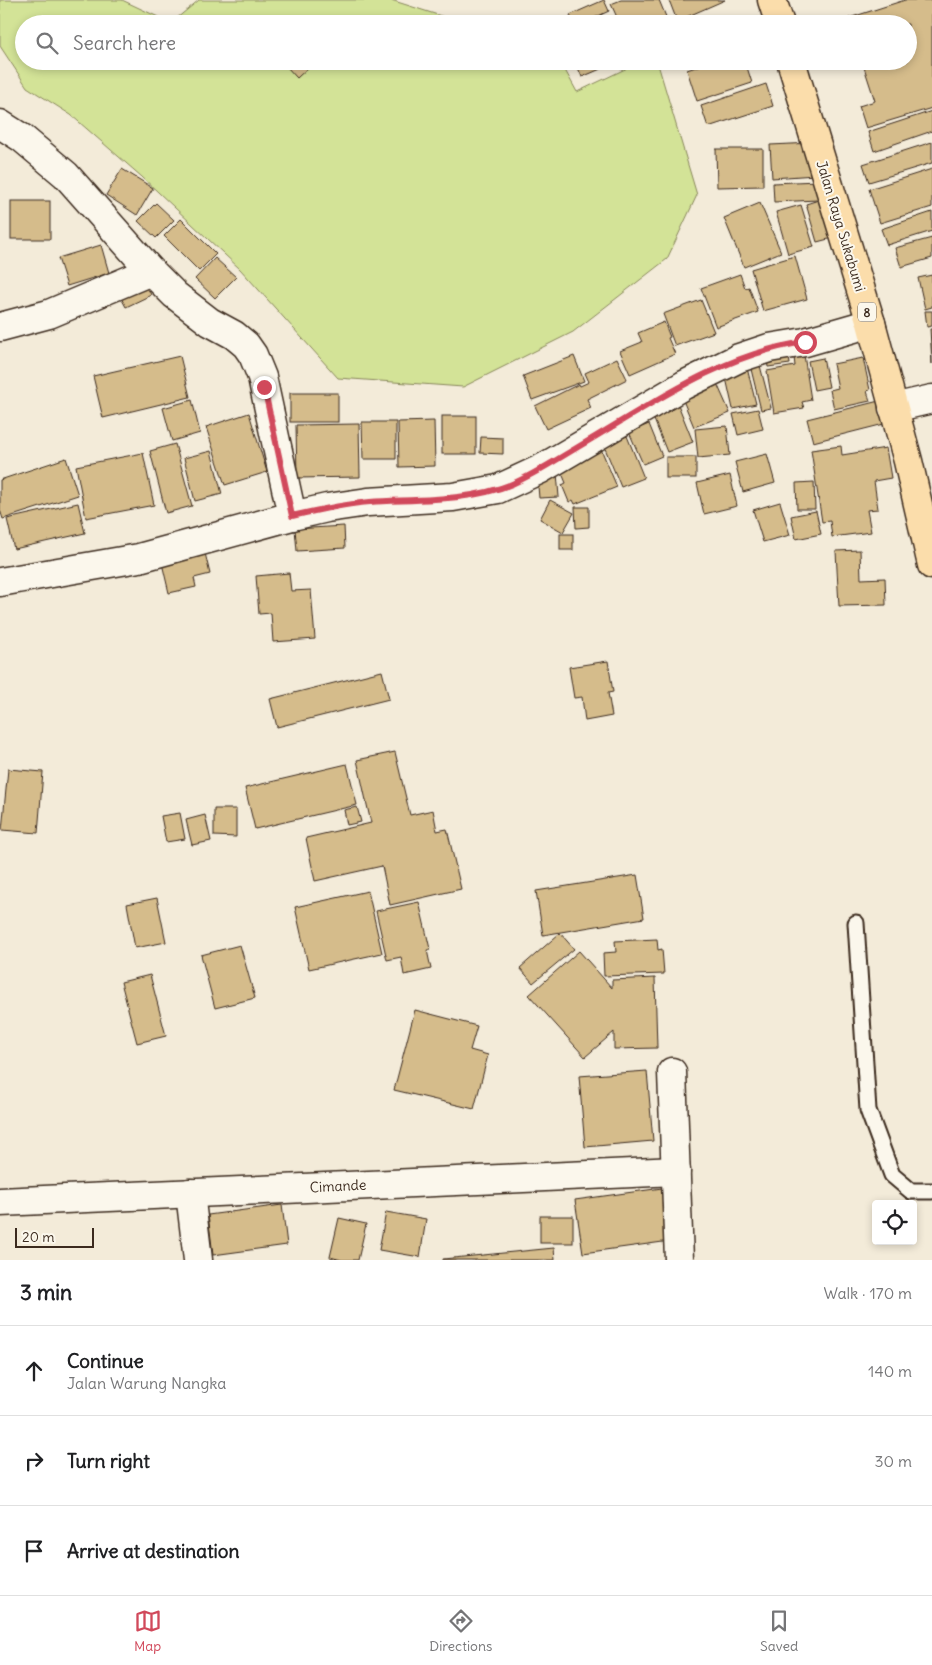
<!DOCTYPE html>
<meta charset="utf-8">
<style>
:root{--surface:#fff;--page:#f2f2f2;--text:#202124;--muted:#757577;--line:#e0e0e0;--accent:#d1495b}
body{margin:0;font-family:Delius,sans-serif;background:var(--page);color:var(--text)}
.controls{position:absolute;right:15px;bottom:15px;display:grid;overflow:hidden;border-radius:5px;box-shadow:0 2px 8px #0003}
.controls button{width:45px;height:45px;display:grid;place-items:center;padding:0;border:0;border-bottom:1px solid var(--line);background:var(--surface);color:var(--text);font:25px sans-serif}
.scale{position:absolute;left:15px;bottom:12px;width:79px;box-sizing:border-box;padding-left:5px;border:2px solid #3b2a1e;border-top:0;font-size:14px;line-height:18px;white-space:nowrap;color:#3b2a1e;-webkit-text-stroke:4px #fbf7ec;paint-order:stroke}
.stop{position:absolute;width:15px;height:15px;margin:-11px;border:4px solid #d1495b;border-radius:50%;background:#fff}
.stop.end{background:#d1495b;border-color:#fff;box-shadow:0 1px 5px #0008}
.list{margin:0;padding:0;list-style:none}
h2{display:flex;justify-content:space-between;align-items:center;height:65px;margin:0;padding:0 20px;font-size:21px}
h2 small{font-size:16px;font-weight:400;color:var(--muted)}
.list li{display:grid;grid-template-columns:32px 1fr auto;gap:15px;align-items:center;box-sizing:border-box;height:90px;padding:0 20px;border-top:1px solid var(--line)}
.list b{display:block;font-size:19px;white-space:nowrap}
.list p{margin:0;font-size:16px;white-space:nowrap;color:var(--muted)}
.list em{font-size:16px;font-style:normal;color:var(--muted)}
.icon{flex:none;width:28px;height:28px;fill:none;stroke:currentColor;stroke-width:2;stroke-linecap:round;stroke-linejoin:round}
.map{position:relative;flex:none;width:932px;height:1260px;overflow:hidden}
.search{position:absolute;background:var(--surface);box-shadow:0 2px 8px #0003;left:15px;right:15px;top:15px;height:55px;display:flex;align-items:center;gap:12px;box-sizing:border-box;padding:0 18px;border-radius:28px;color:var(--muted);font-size:19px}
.sheet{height:335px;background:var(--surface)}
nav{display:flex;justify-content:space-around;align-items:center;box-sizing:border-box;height:70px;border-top:1px solid var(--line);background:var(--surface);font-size:14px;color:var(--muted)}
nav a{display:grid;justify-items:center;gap:2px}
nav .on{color:var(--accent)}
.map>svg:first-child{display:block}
.green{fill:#d3e397;stroke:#87865a}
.building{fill:#d5bc8b;stroke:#3b2a1e}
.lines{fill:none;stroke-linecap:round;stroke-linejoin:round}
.service-casing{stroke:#3b2a1e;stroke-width:19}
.minor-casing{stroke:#3b2a1e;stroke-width:31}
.trunk-casing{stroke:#3b2a1e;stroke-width:31}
.service{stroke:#fbf7ec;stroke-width:15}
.minor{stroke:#fbf7ec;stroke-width:28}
.trunk{stroke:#fbddab;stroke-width:28}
.route{stroke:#d1495b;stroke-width:6}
.labels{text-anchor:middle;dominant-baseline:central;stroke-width:4;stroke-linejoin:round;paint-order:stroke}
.shield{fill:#fbf7ec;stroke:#75685c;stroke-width:1}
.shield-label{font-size:12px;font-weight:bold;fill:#3b2a1e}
.street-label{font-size:14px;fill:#3b2a1e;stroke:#fbf7ec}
</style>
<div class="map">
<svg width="932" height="1260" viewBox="0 0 932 1260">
<rect width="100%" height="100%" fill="#f3ebd9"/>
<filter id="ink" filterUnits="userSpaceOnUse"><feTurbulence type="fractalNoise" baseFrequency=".02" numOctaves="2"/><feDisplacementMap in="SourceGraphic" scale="10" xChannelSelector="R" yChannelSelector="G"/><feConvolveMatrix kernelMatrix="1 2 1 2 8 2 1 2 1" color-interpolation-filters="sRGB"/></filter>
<g filter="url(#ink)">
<!-- green -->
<path class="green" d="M0 0H122L171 23 199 0H391L466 24H24V61H560L577 92 642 61H657L697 195 667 259 573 332 463 387 338 378 240 269 142 177 71 115 27 87 0 46Z"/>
<!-- building -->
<g class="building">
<path d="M604 0 609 11 581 24H574L570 15Z"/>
<path d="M621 0H659L669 24H620L611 4Z"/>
<path d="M669 0H725L677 21Z"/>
<path d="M905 0H932V108L866 128 859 106 875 101 862 61H908V24H851L849 18Z"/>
<path d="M292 61H308L311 65 297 78 286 66Z"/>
<path d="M575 61H619L582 77Z"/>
<path d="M713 61H745L752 83 697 101 687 70Z"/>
<path d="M766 84 773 106 708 127 701 106Z"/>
<path d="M932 111V131L874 151 868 132Z"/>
<path d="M932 142V163L869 182 863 164Z"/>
<path d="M813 143 815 175 772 178 770 145Z"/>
<path d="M716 149H763V186L717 187Z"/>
<path d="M122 169 153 188 137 215 106 195Z"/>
<path d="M932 169V207L880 223 869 189Z"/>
<path d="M817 181 818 200 774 202 773 183Z"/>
<path d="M828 197 840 236 817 242 806 204Z"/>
<rect x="11" y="201" width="39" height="38"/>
<path d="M156 203 174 220 156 238 138 221Z"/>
<path d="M760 203 781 252 744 267 724 218Z"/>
<path d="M801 205 814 247 788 254 776 212Z"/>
<path d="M932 212V231L887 245 881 229Z"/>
<path d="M181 219 216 254 199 271 164 236Z"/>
<path d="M932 238V258L901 267 895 248Z"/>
<path d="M101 245 109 273 67 286 58 258Z"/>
<path d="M795 256 807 299 763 311 751 269Z"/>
<path d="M215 258 236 277 215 298 195 279Z"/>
<path d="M740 274 745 288 749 287 758 312 716 327 701 288Z"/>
<path d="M932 275V307L925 309 918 278Z"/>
<path d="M146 284 151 295 126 307 120 296Z"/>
<path d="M701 300 714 332 675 346 663 314Z"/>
<path d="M925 311H932V326L927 327Z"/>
<path d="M664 322 670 337 668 338 675 354 630 374 620 351 642 342 638 333Z"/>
<path d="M930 329H932V364Z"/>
<path d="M788 352 790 364 768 367 766 355Z"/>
<path d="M804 355 811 400 802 402 804 408 774 413 767 371 795 366 794 357Z"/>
<path d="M180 356 190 397 103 418 93 376Z"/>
<path d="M574 356 584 381 532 400 523 376Z"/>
<path d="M617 358 627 379 587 399 591 408 546 429 535 406 579 384 580 386 589 382 585 373Z"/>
<path d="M758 358 771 408 761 410 749 361Z"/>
<path d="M823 358 829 387 814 390 808 361Z"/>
<path d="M863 358 870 390 867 391 870 401 834 409 830 390 838 388 833 364Z"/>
<path d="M746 364 756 404 733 409 724 369Z"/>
<path d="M715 379 730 413 694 427 680 393Z"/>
<rect x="290" y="393" width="48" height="29"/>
<path d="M887 399 892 422 813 442 807 419Z"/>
<path d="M192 400 200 433 172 441 163 408Z"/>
<path d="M677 402 693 442 667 452 651 412Z"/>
<path d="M758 409 763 429 738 435 733 414Z"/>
<path d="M249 413 267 472 225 485 206 427Z"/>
<rect x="442" y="416" width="34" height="38"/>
<path d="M434 421 435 466 399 467 398 422Z"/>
<path d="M362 422H396V459H363Z"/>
<path d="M359 424 360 477 297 478 296 425Z"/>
<path d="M649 424 662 456 643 464 629 432Z"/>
<path d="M727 426 730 455 698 458 695 429Z"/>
<path d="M627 436 644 478 621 487 604 446Z"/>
<path d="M481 437 503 438V454L480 453Z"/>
<path d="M175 444 192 506 166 513 150 451Z"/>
<path d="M841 446 842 455 886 448 891 478 874 481 878 509 867 510 871 532 832 537 830 521 822 522 811 450Z"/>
<path d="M601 449 617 487 575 504 573 500 569 502 562 485 566 483 559 466Z"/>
<path d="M211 451 222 494 195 501 184 458Z"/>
<path d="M143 453 154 505 86 518 76 466Z"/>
<path d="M767 454 775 483 743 492 735 462Z"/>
<rect x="666" y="457" width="30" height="21"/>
<path d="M66 458 78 495 3 519 0 510V480Z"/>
<path d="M557 473 559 497 539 498 537 474Z"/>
<path d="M730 475 737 506 704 514 697 483Z"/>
<path d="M814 482 815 509H797L796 483Z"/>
<path d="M550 500 574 513 563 532 540 519Z"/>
<path d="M780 502 790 535 763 542 753 510Z"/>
<path d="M78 503 85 533 14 549 7 519Z"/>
<path d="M575 507H589V527L576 528Z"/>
<path d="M816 511 821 534 796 539 791 516Z"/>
<path d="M344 526 345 548 297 551 295 529Z"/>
<rect x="560" y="534" width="13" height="16"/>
<path d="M204 549 210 574 194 578 196 587 169 593 161 559Z"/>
<path d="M860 550 861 579 885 578 886 605 839 606 836 551Z"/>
<path d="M289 573 291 591 311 590 315 639 273 642 271 613 259 614 256 576Z"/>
<path d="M608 661 613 692 608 693 612 716 585 721 582 697 574 698 569 667Z"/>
<path d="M382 671 389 699 277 727 270 699Z"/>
<path d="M395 752 410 815 433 810 437 831 447 829 461 889 390 905 382 866 315 881 306 838 371 823 357 760Z"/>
<path d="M347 764 357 805 255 829 245 788Z"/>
<path d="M8 769 43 772 38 833 2 830Z"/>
<path d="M357 807 361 822 347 825 344 810Z"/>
<path d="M214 809H236V837L214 836Z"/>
<path d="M180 813 185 839 166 842 161 816Z"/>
<path d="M205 815 211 841 192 845 186 820Z"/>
<path d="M637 875 644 918 543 935 536 891Z"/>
<path d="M368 891 382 953 309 969 295 907Z"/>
<path d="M157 898 166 942 135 948 127 904Z"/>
<path d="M419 902 430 949 427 950 431 969 404 975 401 957 387 960 376 911Z"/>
<path d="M560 933 574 949 533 983 520 968Z"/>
<path d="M657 939 658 950 662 949 664 974 604 976 603 953 616 952 615 941Z"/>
<path d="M240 945 255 998 215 1008 201 955Z"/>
<path d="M579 951 612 988V980L655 978 657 1048 614 1049V1032L585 1057 529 995Z"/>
<path d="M150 975 166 1036 137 1043 121 982Z"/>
<path d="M415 1010 477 1026 470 1050 488 1055 474 1109 394 1090Z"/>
<path d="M647 1071 653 1141 585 1147 579 1076Z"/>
<path d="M662 1188 670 1241 583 1253 575 1200Z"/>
<path d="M282 1205 287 1245 213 1255 208 1215Z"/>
<path d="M386 1212 426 1219 420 1257 379 1250Z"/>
<rect x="540" y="1216" width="33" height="27"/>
<path d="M339 1218 366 1224 358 1260H342L330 1257Z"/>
<path d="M554 1248 555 1260H443V1259Z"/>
</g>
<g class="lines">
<!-- service casing -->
<g class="service-casing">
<path id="service" d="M856 923 868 1110 892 1175 911 1191H932"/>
</g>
<!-- minor casing -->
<g class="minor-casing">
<g id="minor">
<path d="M0 124 22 138 66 175 151 271 175 295 210 322 234 335 246 345 253 355 262 377 292 516"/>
<path d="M0 327 49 314 151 271"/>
<path d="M893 408 932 399"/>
<path d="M0 582 139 558 292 516 327 508 368 502 453 497 498 489 541 469 684 385 739 358 769 348 805 342 871 323"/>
<path d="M672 1072 679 1260"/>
<path d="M190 1193 198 1260"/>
<path d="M0 1202 676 1171"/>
</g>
</g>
<!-- trunk casing -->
<g class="trunk-casing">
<g id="trunk">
<path d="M772 0 780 24"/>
<path d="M791 61 871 323 908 461 932 565"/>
</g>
</g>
<!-- service -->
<use href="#service" class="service"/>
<!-- minor -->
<use href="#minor" class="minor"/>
<!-- trunk -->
<use href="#trunk" class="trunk"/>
</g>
</g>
<g class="lines" filter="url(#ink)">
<!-- route -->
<path class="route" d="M264 387 292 516C318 510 344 504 370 502 416 499 468 502 512 484 535 474 556 460 578 447 650 405 721 354 805 342"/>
</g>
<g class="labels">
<!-- shield labels -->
<rect class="shield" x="858" y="302.5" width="18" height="19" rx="4"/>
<g class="shield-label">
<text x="867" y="312">8</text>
</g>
<!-- street labels -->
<g class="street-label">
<text transform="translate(841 226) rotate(73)">Jalan Raya Sukabumi</text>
<text transform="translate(338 1186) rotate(-3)">Cimande</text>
</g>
</g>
</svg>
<div class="controls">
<button><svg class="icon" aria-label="locate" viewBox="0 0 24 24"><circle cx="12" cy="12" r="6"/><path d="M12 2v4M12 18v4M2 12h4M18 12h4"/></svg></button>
</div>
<div class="scale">20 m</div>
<div class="stop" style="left:805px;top:342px"></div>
<div class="stop end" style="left:264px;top:387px"></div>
<div class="search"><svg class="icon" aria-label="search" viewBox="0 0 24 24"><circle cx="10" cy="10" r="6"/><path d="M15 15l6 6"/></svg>Search here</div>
</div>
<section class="sheet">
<h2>3 min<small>Walk · 170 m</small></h2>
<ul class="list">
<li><svg class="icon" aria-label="ahead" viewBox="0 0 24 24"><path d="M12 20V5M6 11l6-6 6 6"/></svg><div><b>Continue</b><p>Jalan Warung Nangka</p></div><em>140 m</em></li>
<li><svg class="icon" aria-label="right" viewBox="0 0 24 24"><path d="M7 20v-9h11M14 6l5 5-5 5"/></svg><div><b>Turn right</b></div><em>30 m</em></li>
<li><svg class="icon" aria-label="arrive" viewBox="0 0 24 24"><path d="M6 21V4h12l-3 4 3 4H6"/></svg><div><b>Arrive at destination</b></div></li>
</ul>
</section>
<nav>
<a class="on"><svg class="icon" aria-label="map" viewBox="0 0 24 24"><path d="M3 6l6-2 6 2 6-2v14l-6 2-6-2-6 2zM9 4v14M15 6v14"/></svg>Map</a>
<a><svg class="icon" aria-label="directions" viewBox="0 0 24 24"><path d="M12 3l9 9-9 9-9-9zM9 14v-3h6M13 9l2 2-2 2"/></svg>Directions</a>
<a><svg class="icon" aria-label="saved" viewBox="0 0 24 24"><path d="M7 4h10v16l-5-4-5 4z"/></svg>Saved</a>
</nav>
